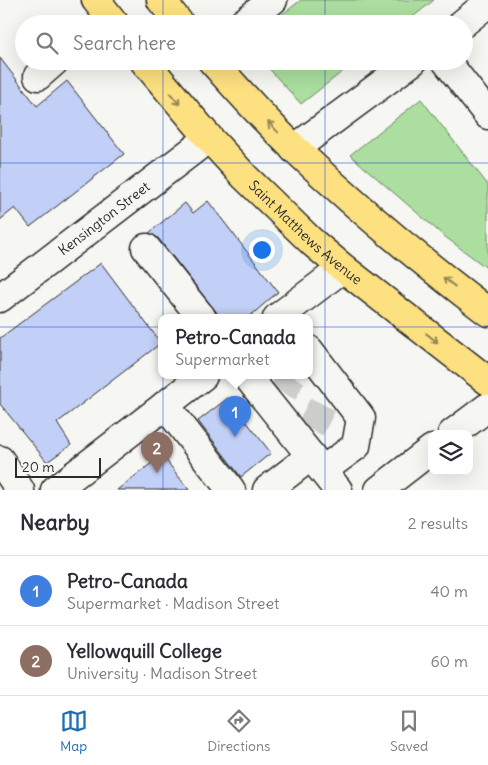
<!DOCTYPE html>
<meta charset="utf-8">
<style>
:root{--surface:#fff;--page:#f2f2f3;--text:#2b2b33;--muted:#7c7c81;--line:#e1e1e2;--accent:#1f6fb2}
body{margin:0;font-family:Delius,sans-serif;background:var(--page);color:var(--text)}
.controls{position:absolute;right:15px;bottom:15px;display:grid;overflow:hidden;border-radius:10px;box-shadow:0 5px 20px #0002}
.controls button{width:45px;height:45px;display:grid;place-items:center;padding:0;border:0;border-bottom:1px solid var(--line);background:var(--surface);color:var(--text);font:25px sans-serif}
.scale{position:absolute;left:15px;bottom:12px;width:86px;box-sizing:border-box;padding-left:5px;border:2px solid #2b2b2b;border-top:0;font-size:14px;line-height:18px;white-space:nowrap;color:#2b2b2b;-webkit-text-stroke:4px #f6f6f2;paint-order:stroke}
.you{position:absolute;left:261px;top:249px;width:18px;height:18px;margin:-12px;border:4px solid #fff;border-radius:50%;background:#1a73e8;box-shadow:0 0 0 8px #1a73e833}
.badge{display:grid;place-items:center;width:32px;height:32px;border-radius:50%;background:var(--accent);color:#fff;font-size:16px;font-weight:700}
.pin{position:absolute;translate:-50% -41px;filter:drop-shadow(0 1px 2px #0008)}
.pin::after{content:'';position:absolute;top:26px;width:18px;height:15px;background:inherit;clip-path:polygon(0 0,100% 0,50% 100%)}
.popup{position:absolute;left:158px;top:314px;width:155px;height:65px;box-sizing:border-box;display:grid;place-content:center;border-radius:10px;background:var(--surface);filter:drop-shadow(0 1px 4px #0005);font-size:16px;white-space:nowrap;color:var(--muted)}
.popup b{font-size:19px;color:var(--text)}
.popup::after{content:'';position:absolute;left:50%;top:100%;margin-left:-10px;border:10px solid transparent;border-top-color:var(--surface)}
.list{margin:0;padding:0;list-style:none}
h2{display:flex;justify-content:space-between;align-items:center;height:65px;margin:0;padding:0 20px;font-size:21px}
h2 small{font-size:16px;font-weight:400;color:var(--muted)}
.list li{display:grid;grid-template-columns:32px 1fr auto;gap:15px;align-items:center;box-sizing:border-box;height:70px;padding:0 20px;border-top:1px solid var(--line)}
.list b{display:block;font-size:19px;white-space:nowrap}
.list p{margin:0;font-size:16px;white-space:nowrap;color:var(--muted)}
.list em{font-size:16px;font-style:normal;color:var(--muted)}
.icon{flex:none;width:28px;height:28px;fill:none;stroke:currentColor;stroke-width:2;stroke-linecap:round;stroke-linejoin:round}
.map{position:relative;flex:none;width:488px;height:490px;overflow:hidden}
.search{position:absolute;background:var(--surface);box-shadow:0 5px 20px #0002;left:15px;right:15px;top:15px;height:55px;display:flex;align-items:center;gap:12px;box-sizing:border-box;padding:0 18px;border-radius:28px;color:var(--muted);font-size:19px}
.sheet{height:205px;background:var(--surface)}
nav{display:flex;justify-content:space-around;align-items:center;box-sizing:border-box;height:70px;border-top:1px solid var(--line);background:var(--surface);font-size:14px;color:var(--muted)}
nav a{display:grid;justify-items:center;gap:2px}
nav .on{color:var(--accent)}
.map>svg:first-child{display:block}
.green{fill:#abde9f;stroke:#6b8465}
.building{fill:#c2cff6;stroke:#2b2b2b}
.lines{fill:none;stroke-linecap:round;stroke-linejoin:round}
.minor-tunnel{stroke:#cdcdca;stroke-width:28;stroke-dasharray:28 14;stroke-linecap:butt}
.minor-casing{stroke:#2b2b2b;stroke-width:31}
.major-casing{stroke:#2b2b2b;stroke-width:31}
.minor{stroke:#f6f6f2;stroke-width:28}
.major{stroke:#fde080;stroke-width:28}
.oneway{stroke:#948656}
.grid{fill:none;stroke:#1d4ed8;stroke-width:1;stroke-opacity:0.55}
.labels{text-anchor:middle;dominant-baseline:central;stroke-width:4;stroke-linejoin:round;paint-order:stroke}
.street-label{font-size:14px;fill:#2b2b2b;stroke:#f6f6f2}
</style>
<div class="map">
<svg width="488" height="490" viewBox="0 0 488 490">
<rect width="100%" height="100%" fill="#f6f6f2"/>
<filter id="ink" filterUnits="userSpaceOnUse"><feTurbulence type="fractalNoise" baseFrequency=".02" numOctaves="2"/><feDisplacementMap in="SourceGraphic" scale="10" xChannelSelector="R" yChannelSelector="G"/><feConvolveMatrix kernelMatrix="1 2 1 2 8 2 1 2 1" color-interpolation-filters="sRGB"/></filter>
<g filter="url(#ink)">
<!-- green -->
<g class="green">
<path d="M301 0H434L404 24H270Z"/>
<path d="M262 61H356L301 104Z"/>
<path d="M421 99 488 185V269L444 236 350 155Z"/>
</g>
<!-- building -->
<g class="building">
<path d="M0 58 37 106 67 81 124 154 30 227 15 208 0 220Z"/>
<path d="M208 201 278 292 248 318H221L158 238 149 233 185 203 193 213Z"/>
<path d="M101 263 161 343 57 423 71 445 47 462 0 404V338Z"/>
<path d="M228 398 271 453 241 477 198 421Z"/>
<path d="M162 455 189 490H117Z"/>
</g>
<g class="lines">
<!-- minor-tunnel -->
<g class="minor-tunnel">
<path d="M283 393 292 376"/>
<path d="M310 429 324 402"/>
</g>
<!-- minor casing -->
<g class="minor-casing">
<g id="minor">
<path d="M242 24 273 0"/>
<path d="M462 24 488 3"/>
<path d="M446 61 488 115"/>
<path d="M38 76 55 61"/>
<path d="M294 149 413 61"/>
<path d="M146 248 202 318"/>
<path id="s1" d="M0 298 209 138"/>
<path d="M277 318 343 268"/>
<path d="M309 350 361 418 356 446 323 470"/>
<path d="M247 376 338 490"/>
<path d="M165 405 231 490"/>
<path d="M452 434 488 407"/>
<path d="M0 460 20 490"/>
<path d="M55 490 203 376"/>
<path d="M267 490 311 456"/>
<path d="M379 490 432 449"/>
</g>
</g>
<!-- major casing -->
<g class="major-casing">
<g id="major">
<path d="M96 0 115 24"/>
<path d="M161 0 180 24"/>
<path id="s2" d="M144 61 209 138 245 177 312 242 343 268 488 381"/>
<path d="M212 61C239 91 266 122 296 150 357 208 421 261 488 312"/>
</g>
</g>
<!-- minor -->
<use href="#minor" class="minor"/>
<!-- major -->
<use href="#major" class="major"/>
</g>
<!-- one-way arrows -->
<defs><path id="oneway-shaft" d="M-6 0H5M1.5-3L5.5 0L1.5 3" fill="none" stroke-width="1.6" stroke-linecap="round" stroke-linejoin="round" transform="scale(1.25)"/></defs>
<g class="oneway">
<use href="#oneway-shaft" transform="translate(175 99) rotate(50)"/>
<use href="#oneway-shaft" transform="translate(273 127) rotate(-134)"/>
<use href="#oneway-shaft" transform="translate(449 282) rotate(-142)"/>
<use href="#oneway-shaft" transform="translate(432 338) rotate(38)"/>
</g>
</g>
<!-- grid -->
<path class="grid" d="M163 0V24M325 0V24M163 61V490M325 61V490M0 163H488M0 327H488"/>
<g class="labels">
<!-- street labels -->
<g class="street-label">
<text stroke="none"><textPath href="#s1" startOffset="131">Kensington Street</textPath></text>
<text stroke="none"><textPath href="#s2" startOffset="236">Saint Matthews Avenue</textPath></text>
</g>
</g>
</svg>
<div class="controls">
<button><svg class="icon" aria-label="layers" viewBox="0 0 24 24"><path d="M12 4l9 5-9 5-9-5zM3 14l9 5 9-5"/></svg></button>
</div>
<div class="scale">20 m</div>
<div class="you"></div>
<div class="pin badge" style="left:235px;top:437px;background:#3f7fe0">1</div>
<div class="popup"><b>Petro-Canada</b>Supermarket</div>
<div class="pin badge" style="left:157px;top:473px;background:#8d6e63">2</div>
<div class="search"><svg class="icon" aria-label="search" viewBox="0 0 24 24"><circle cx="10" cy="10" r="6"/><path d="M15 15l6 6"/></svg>Search here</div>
</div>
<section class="sheet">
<h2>Nearby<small>2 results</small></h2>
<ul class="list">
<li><span class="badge" style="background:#3f7fe0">1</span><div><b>Petro-Canada</b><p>Supermarket · Madison Street</p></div><em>40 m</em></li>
<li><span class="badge" style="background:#8d6e63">2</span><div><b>Yellowquill College</b><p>University · Madison Street</p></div><em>60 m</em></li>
</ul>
</section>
<nav>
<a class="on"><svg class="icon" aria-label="map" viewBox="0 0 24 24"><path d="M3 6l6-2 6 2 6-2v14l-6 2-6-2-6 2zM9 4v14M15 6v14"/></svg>Map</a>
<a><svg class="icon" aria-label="directions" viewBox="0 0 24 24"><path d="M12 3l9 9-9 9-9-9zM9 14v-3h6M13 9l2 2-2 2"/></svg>Directions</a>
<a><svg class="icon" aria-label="saved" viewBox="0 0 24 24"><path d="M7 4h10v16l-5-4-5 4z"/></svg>Saved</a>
</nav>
